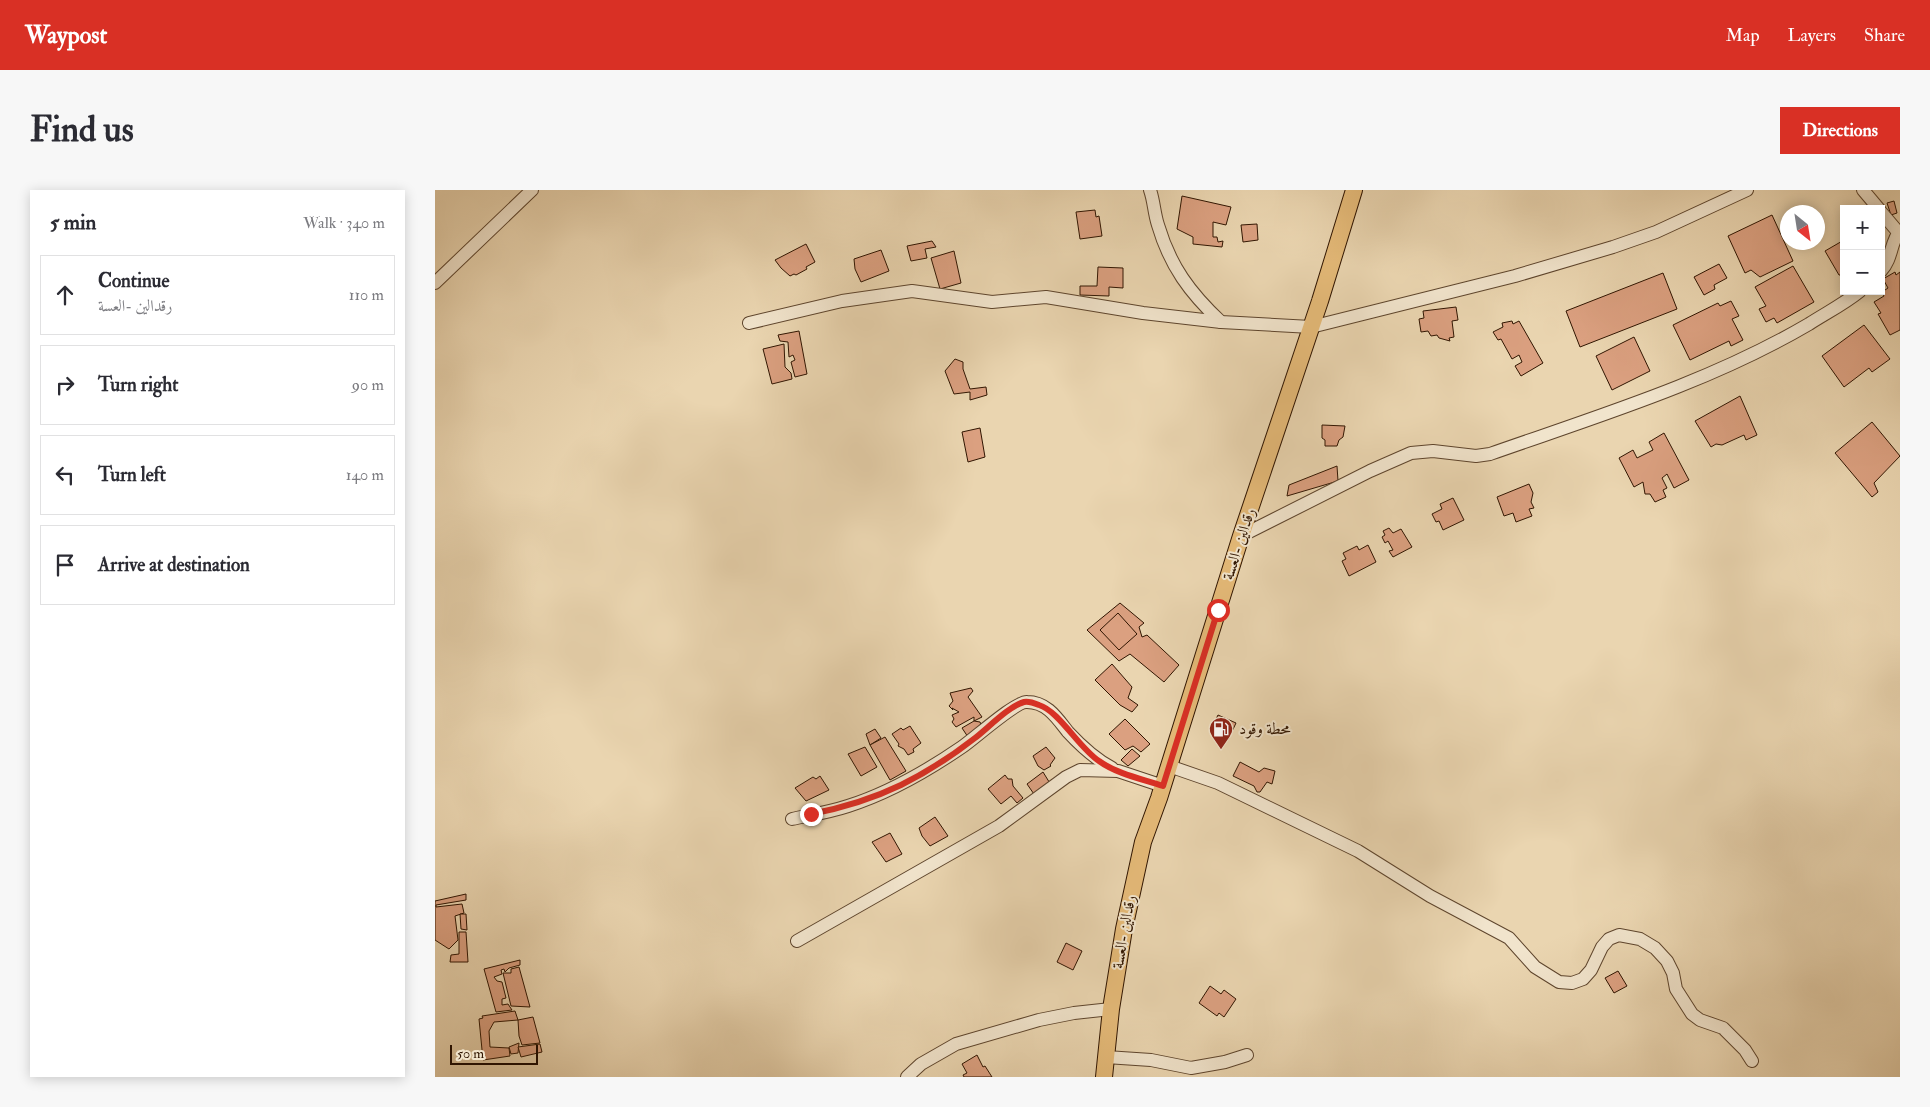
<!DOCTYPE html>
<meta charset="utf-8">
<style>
:root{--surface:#fff;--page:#f7f7f7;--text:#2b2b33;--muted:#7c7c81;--line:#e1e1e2;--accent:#d93025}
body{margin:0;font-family:"IM FELL Double Pica",Amiri,serif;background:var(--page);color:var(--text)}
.controls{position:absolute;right:15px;top:15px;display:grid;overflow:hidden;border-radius:0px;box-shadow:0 2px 12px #0003}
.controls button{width:45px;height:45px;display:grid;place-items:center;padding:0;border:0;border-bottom:1px solid var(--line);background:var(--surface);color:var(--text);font:25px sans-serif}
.compass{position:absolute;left:1345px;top:15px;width:45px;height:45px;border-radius:50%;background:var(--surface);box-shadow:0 2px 12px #0003;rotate:150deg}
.scale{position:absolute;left:15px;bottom:12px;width:88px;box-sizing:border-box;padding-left:5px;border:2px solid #301501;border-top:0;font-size:14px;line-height:18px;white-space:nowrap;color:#301501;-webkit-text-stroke:4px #f1e4cc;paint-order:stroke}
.stop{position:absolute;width:15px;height:15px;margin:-11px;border:4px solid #d93025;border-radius:50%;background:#fff}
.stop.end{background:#d93025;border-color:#fff;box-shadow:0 1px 5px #0008}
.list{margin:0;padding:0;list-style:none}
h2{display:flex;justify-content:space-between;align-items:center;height:65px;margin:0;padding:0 20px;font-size:21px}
h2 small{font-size:16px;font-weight:400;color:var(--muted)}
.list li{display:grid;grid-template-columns:32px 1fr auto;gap:15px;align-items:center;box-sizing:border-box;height:80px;margin:0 10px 10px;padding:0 10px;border:1px solid var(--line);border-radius:0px}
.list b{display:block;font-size:19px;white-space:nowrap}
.list p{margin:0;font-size:16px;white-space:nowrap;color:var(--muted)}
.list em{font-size:16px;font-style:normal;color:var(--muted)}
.icon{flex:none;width:28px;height:28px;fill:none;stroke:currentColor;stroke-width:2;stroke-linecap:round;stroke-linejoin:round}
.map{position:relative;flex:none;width:1465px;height:887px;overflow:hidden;border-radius:0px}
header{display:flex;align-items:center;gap:30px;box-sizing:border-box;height:70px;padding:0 25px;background:var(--accent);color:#fff}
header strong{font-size:24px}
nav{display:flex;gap:28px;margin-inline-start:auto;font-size:18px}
.intro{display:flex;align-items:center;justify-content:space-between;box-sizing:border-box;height:120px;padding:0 30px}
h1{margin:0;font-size:35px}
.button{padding:12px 22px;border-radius:0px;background:var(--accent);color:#fff;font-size:18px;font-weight:700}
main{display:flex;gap:30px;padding:0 30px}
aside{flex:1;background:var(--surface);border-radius:0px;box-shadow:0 2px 12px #0003}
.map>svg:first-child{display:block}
.building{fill:#dba080;stroke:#301501}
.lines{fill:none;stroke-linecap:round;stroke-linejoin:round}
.minor-casing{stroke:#5e452d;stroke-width:14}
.major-casing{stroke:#301501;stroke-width:18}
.minor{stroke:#f1e4cc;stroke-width:12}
.major{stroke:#e5ba78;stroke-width:16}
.route{stroke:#d93025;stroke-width:6}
.labels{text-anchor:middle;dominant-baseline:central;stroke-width:4;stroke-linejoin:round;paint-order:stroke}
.street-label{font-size:16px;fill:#301501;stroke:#f1e4cc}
.poi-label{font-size:16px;fill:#301501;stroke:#f1e4cc;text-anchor:start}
</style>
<header>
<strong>Waypost</strong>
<nav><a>Map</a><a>Layers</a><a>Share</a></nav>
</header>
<div class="intro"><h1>Find us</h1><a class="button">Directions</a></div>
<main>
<aside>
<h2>5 min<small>Walk · 340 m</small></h2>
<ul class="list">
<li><svg class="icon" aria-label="ahead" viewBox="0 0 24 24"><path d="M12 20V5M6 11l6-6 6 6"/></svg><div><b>Continue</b><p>رقدالين -العسة</p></div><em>110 m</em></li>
<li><svg class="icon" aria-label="right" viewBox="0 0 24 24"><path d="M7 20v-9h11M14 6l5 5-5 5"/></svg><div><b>Turn right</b></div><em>90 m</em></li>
<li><svg class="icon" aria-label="left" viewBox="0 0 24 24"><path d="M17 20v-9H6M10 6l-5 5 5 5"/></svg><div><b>Turn left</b></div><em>140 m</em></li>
<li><svg class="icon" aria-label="arrive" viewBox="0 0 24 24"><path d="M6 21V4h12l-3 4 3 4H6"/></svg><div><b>Arrive at destination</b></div></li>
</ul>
</aside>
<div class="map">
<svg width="1465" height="887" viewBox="0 0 1465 887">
<rect width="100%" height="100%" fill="#ead5b0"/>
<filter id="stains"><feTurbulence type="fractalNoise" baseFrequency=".004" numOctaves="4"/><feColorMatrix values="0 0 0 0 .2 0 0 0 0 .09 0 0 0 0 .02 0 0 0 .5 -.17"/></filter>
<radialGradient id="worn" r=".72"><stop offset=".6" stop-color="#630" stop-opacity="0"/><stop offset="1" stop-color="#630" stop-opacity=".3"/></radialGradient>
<!-- building -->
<g class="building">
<path d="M747 6 796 17 791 35 778 32V47H782L783 52 788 51 787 57 758 54V47L742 39Z"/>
<path d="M1459 11 1462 23 1456 25 1452 13Z"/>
<path d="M660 20 661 27 664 26 667 46 645 49 641 22Z"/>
<path d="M1337 25 1358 71 1325 87 1316 80 1310 83 1293 46Z"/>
<path d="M822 34 823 50 808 52 806 35Z"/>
<path d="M1409 50V85H1404L1390 61Z"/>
<path d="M497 51 501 57 490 59 492 68 476 71 472 56Z"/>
<path d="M371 54 380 72 371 77 372 79 361 85 359 84 355 86 346 78 340 70Z"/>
<path d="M446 60 454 81 426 92 420 79 419 69Z"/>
<path d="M519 61 526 93 505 99 496 68Z"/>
<path d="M1284 74 1292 88 1279 95 1280 99 1269 105 1259 87Z"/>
<path d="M1358 76 1379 112 1342 133 1339 128 1331 132 1324 119 1331 116 1320 97Z"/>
<path d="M663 77 688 78V98L674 97V106L645 105V96H662Z"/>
<path d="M1460 82 1461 85 1465 82V140L1455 145 1443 124 1446 123 1439 112 1449 106 1447 102 1453 98 1448 89Z"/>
<path d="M1228 83 1242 119 1145 157 1131 121Z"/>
<path d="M1296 111 1304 126 1297 129 1308 150 1296 156 1294 151 1255 170 1238 135 1283 113 1285 116Z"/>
<path d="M1021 117 1023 130 1017 131 1019 147 1014 148 1015 151 1004 148 1002 145 996 146 993 141 986 142 984 129 989 128 988 121Z"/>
<path d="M1077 131 1078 134 1084 131 1108 173 1086 186 1080 176 1087 172 1084 165 1077 169 1066 149 1063 150 1058 142 1068 137 1067 133Z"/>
<path d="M1429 135 1455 169 1437 182 1434 178 1409 197 1387 166Z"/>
<path d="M364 141 372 184 360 187 356 172 360 170 358 165 354 167 353 152 345 151 343 145Z"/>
<path d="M1199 147 1215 181 1177 200 1161 166Z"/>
<path d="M349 154 350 177 356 183 357 189 337 194 328 159Z"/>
<path d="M520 169 528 172V179L535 199 551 197 552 205 535 210V202L519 204 510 181Z"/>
<path d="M1305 206 1322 245 1311 250 1309 245 1287 255 1281 254 1276 257 1260 231Z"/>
<path d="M1437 232 1465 266 1439 293 1443 302 1437 307 1400 263Z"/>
<path d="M887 235 910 236 908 247 904 250 902 256H890V250L887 248Z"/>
<path d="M545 238 550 267 533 272 527 242Z"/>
<path d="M1229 243 1254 290 1239 298 1232 284 1227 288 1232 298 1228 300 1231 307 1220 312 1215 304H1210L1208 292 1199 297 1184 268 1198 260 1202 268 1218 260 1214 252Z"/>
<path d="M902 276 903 291 852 306 854 295Z"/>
<path d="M1094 294 1098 303 1096 312 1099 318 1094 319 1097 326 1081 332 1078 323 1069 326 1062 307Z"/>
<path d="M1018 308 1029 330 1008 340 1004 331 1001 332 997 324 1007 319 1005 314Z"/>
<path d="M954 338 958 343 966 339 977 357 958 367 954 361 958 360 953 351 950 353 947 347 950 345 948 341Z"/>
<path d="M933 355 941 372 914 386 907 371 911 369 908 363 922 356 924 360Z"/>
<path d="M685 413 709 433 704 437 707 447 712 445 744 475 729 492 695 464 684 471 652 440Z"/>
<path d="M683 423 702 444 684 460 665 440Z"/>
<path d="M677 474 697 497 693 508 703 515 697 522 685 515 660 490Z"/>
<path d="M536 498 538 501 533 507 547 527 539 531V527L521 537 517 532 519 529 517 525 524 522 517 518 518 520 514 516 518 511 515 503Z"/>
<path d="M783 525 801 533 793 550 775 541Z"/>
<path d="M690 529 715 554 706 562 698 556 690 560 674 544Z"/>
<path d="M539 531 545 532 548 539 533 547 527 538Z"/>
<path d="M475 536 486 553 478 559 479 562 473 565 469 559 463 556 464 554 457 544 466 538 468 540Z"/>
<path d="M440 539 446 548 435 555 431 544Z"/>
<path d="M450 547 471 581 455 590 435 555Z"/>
<path d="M430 557 442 577 426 586 413 564Z"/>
<path d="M611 557 620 568 615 575 616 576 609 580 603 576 598 566Z"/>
<path d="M697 559 705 566 693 576 686 570Z"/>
<path d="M805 572 824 582 829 578 840 581 837 594 832 592 825 602H822L819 596 798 586Z"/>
<path d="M608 582 616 595 601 607 592 594Z"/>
<path d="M570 585 573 589H577L578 596 588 608 582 613 576 606 566 614 553 599Z"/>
<path d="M385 586 394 600 371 611 360 598 378 587 381 589Z"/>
<path d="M500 627 513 646 495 656 487 646 484 638Z"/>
<path d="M455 643 467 664 451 672 437 652Z"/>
<path d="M31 704V710L1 715V717L27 714 29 723 20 726 23 750 14 759 0 750V711Z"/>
<path d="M25 724H31L32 740 26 739Z"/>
<path d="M24 742H31L33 772H15L16 765 24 764Z"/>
<path d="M631 753 647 761 638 780 622 772Z"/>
<path d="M85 770V775L74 778 70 782 69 779 66 780 67 784 59 787 62 791 67 792 71 808 67 809V815L73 814 77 820 61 822 49 779Z"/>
<path d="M84 777 95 817 76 816 68 783H76V779Z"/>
<path d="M1183 781 1192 796 1179 803 1170 788Z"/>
<path d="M775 796 786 804 789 800 801 809 789 827 784 823 782 826 764 813Z"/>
<path d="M80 821 83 830 59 832 54 841 55 857 74 858 75 866 48 870 44 829 48 828 47 826Z"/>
<path d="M98 827 105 853 87 855 84 846 83 830Z"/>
<path d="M84 853 83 863 76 864 74 857Z"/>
<path d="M105 854 107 862 86 867 83 857Z"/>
<path d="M542 865 548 877 550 876 557 887H529L528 885 532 883 527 874Z"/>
</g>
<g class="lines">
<!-- minor casing -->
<g class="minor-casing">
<g id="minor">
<path d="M715 0C719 11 719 23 723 35 735 76 755 103 786 132"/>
<path d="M1428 0 1444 19"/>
<path d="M1446 22 1463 42"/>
<path d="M1446 81C1458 68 1455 52 1465 41"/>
<path d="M0 93 97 0"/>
<path d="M314 133 407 111 477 101 557 112 611 107 708 123 786 132 876 137 1080 86 1178 57 1221 42 1312 0"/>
<path d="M806 346 935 281 976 263 998 261 1041 266 1055 264C1163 226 1275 192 1374 134 1391 123 1409 114 1425 101"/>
<path d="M734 576 783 593 923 661 995 706 1074 748 1100 777 1124 792 1137 793 1148 789 1156 780 1167 757 1174 749 1184 745 1205 749 1220 758 1232 771 1238 783 1241 799 1257 824 1265 830 1288 838 1310 860 1317 871"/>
<path d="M357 629C376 625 395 622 413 616 454 603 492 581 527 557 539 549 581 511 592 512 612 512 622 528 633 542 646 556 660 569 677 578"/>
<path d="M362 751 564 636 631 587 645 580 683 581 728 596"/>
<path d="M671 867 716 870 756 878 790 872 812 865"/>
<path d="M472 887 486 874 521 854 604 830 639 823 676 819"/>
</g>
</g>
<!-- major casing -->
<g class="major-casing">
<path id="major" d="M669 887 676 819 689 739 708 652 724 608 806 346 885 111 919 0"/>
</g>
<!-- minor -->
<use href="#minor" class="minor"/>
<!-- major -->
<use href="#major" class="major"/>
</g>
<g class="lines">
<!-- route -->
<path class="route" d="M376 624C407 618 437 609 466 595 492 582 517 566 540 548 553 538 574 516 589 512 593 511 599 513 604 515 624 521 644 558 664 571 682 584 707 589 728 596L783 420"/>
</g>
<!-- icons -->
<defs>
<g id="fuel-pin" transform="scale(1.25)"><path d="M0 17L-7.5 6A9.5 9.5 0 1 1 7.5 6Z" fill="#8f2418" stroke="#f1e4cc"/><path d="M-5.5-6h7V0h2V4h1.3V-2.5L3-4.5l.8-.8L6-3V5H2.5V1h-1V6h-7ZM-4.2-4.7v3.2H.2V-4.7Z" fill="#fff"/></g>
</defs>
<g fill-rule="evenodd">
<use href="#fuel-pin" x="786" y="539"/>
</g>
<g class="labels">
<!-- street labels -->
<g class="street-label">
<text transform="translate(804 354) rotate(-72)">رقدالين -العسة</text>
<text transform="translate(689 742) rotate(-80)">رقدالين -العسة</text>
</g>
<!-- poi labels -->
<g class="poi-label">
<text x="804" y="539">محطة وقود</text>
</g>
</g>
<rect width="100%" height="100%" filter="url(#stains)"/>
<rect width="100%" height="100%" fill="url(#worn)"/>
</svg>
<div class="controls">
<button>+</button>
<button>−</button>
</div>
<svg class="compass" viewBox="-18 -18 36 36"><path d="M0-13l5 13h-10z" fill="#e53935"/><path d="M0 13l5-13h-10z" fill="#7c7c81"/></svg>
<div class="scale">50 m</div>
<div class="stop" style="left:783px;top:420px"></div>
<div class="stop end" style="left:376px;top:624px"></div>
</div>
</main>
